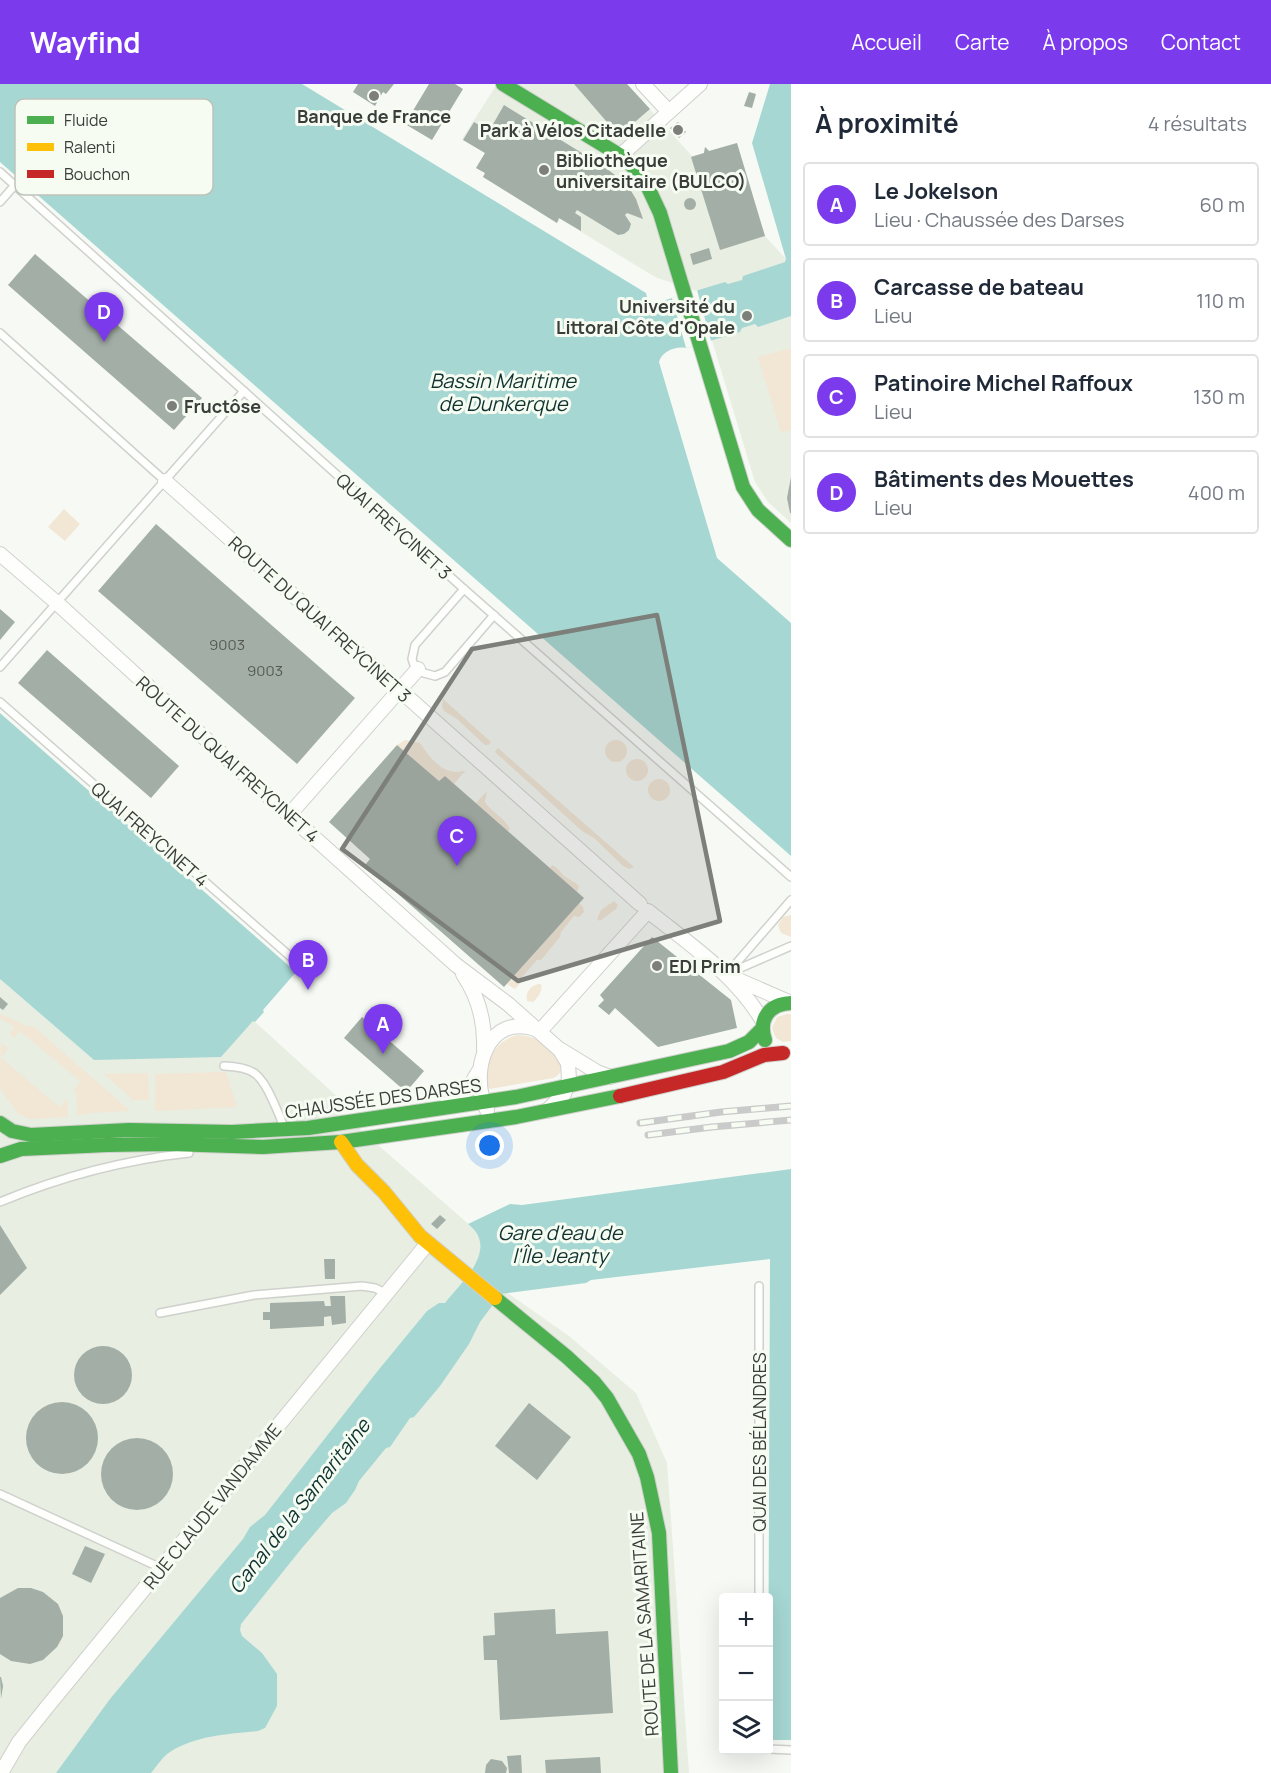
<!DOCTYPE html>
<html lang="fr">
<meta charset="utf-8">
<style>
:root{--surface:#fff;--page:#f2f2f3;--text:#1f2937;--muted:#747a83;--line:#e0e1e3;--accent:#7c3aed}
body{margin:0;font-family:Manrope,sans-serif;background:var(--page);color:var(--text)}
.controls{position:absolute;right:18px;bottom:18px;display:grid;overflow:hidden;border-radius:6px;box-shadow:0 6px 24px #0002}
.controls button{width:54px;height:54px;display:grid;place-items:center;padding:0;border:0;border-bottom:2px solid var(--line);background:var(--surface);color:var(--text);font:30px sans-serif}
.you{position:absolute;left:490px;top:1062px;width:21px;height:21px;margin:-15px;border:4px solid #fff;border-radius:50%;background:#1a73e8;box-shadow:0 0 0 9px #1a73e833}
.badge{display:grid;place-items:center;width:39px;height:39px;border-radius:50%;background:var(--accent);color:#fff;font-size:20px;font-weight:700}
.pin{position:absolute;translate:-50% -50px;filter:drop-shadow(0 2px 3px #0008)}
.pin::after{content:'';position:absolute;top:32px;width:21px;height:18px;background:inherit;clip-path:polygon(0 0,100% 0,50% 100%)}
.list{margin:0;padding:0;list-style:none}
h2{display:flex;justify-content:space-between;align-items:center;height:78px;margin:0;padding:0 24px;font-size:26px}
h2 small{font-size:20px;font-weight:400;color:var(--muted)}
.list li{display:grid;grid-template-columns:39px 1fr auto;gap:18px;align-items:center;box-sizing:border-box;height:84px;margin:0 12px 12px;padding:0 12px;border:2px solid var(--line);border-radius:6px}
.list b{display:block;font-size:22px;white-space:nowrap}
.list p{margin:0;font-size:20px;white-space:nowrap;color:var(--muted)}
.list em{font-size:20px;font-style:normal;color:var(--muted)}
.icon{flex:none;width:33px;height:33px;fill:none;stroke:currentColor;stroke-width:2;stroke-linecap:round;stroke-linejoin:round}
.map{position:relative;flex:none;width:791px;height:1689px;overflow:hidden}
header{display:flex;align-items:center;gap:36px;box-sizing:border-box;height:84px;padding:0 30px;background:var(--accent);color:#fff}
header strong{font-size:28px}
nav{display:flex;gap:33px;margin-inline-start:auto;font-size:21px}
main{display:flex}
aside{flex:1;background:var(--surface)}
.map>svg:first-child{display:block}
.built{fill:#e8eee2}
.green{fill:#f2e6d5}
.water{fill:#a6d7d3}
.pier{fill:#f7faf4}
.building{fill:#a2aea6}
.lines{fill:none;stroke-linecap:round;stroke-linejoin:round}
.lane-casing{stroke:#cfd1cc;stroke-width:10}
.street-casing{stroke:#cfd1cc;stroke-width:16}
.fast-casing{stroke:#cfd1cc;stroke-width:16}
.slow-casing{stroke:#cfd1cc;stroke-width:16}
.jam-casing{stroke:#cfd1cc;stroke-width:16}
.lane{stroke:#fefefd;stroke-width:7}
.street{stroke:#fefefd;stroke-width:14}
.fast{stroke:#4caf50;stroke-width:14}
.slow{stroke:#ffc107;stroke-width:14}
.jam{stroke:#c62828;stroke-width:14}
.rail-casing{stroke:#cacaca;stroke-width:7}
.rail{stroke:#f6fcf2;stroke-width:4.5;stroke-dasharray:14;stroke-linecap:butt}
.marked{fill:#7c7f7a;fill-opacity:0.2;stroke:#7c7f7a;stroke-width:4.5;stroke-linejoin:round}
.poi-dot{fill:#7c7f7a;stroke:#f6fcf2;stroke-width:2}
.labels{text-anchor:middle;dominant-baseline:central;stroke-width:6;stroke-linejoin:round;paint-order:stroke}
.number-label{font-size:15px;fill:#545954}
.poi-label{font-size:18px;font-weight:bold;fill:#3a3d39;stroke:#f6fcf2;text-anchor:start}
.street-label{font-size:18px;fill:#3a3d39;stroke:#f6fcf2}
.water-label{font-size:20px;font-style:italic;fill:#0f3231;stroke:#f6fcf2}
.key{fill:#f6fcf2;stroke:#bec3ba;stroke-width:1.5}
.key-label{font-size:16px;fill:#3a3d39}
</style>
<header>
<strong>Wayfind</strong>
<nav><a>Accueil</a><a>Carte</a><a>À propos</a><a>Contact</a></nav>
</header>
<main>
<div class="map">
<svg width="791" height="1689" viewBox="0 0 791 1689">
<rect width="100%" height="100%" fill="#f7faf4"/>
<!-- built -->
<g class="built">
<path d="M497 0H627L692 72 704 69 705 63 709 67 737 59 765 152 786 175 791 191V439L768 418 755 398 697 207 655 193 560 135 557 139 483 93 485 89 476 84 485 69 462 55Z"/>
<path d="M0 895 94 976 253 936 340 1015 337 1020 338 1026 473 1144 480 1155 481 1166 478 1177 472 1184 569 1252 636 1309 667 1379 689 1689H0Z"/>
</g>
<!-- green -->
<g class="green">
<path d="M791 264V346L781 349 758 273Z"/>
<path d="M64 425 80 440 65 457 48 443Z"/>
<path d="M443 615 491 658 489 661H485L457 635 444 627 442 622Z"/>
<path d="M405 656 420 659C430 674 443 692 463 687L466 689H463L454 700 445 692 439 697 397 661Z"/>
<circle cx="616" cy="667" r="11"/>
<path d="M498 664 634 783 629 785 623 782 594 754 582 747 495 668Z"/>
<circle cx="637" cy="686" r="11"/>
<circle cx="659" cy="706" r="11"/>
<path d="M487 707 485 718C492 729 503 732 510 745L508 747 476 719Z"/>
<path d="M552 781C558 784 559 786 563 791 568 795 574 797 579 802L577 808 550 784Z"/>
<path d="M614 817 618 821 616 825 600 837 597 835 601 826Z"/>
<path d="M579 819 583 823 584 828 579 833 574 832 561 848 560 853 541 876H537L522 893 524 895 515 905 507 900Z"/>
<path d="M791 831V853L781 849 778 841 783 833Z"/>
<path d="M541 900C543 906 538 914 533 918L527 917C525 908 531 900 541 900Z"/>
<path d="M0 930 27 942 34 943 130 1027 91 1029 77 1032 76 1009 74 1006 80 997 20 947 14 954 10 950 14 942 0 935Z"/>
<path d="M787 930H791V957L783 958 776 954 772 944 777 933Z"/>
<path d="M518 951C536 951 549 963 561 977 562 985 562 990 553 994L490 1005C484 999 485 994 487 986 491 968 498 956 518 951Z"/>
<path d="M1 959 8 964 1 974 59 1023 66 1016 68 1018V1033L30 1035 18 1030 0 1004Z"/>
<path d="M226 988 237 1023 155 1027V990Z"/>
<path d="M148 989 149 1016H133L104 990Z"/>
</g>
<!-- water -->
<g class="water">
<path d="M0 0H302L646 209 649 221 725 198 728 200 742 196 743 192 785 178 786 175 752 59 770 0H791V232L758 243 755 240 742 244 740 248 686 264C676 262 662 267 659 278L717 474 791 539V772L0 78Z"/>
<path d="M0 629 296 888 263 926 264 928 255 938 253 937 221 973 94 976 0 895Z"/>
<path d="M791 1085V1656H768L770 1175 591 1196 586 1199 501 1210 480 1238 469 1260 440 1302 414 1333 410 1334 390 1363 386 1364 359 1397 355 1406 346 1419 332 1429 302 1464 241 1540 240 1546 242 1552 262 1569 277 1590V1622L265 1644 258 1647C230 1650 196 1651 170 1668 163 1672 157 1682 151 1689H56L110 1615 243 1455 250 1443 265 1431 376 1289 427 1227 439 1219H445C462 1197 500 1165 468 1140L510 1120 522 1121Z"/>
</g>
<!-- pier -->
<path class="pier" d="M697 206 711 257 686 264 672 214Z"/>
<!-- building -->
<g class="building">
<path d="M358 0H394L386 10 383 8 375 22 353 8Z"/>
<path d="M429 0H455L463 5 432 56 405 40Z"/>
<path d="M574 0H627L650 25 621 50 613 45Z"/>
<path d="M749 8 756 10 752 24 744 22Z"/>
<path d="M504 21 603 82 619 94H623L636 115 643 135 627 129 625 131 631 140 629 146 624 150 618 151 577 126 575 129 581 133V147L559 134 557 139 483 93 485 89 476 84 485 69 463 56 474 38 484 44 488 40 492 42Z"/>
<path d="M678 38 686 48 679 54 670 44Z"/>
<path d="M737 59 765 152 720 166 691 73 704 69 705 63 709 67Z"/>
<circle cx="690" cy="120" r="6"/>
<path d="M709 164 712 175 693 181 690 170Z"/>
<path d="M35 170 202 314 174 346 8 201Z"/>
<path d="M791 393V429H790L787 414Z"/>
<path d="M156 440 355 614 297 680 98 507Z"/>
<path d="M0 525 15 538 0 556Z"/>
<path d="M47 566 179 682 151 714 18 599Z"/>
<path d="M397 661 439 697 445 692 584 814 504 903 365 781 370 775 329 738Z"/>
<path d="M652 853 731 916 737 944 658 963 615 924 609 931 598 922 604 916 600 911Z"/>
<path d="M0 913 8 920 3 926 0 924Z"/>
<path d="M362 933 424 987 406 1008 344 954Z"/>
<path d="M440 1131 446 1136 437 1145 431 1140Z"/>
<path d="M0 1141 27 1184 0 1211Z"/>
<path d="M324 1175H335V1195H325Z"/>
<path d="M330 1212H345L346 1239 332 1241 331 1232 324 1233V1242L270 1245V1236H263V1228H270V1219L324 1217 325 1222H331Z"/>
<circle cx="103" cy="1291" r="29"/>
<circle cx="62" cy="1354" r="36"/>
<path d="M529 1319 571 1353 537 1396 495 1362Z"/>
<circle cx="137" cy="1390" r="36"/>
<path d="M85 1462 105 1470 91 1499 72 1490Z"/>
<path d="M18 1504H31L43 1508 58 1520 63 1532V1552L57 1563 43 1576 30 1580 11 1577 0 1570V1514Z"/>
<path d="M555 1525 556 1550 608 1547 613 1629 500 1636 497 1576H484L483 1552 495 1551 494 1529Z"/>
<path d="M1 1593 3 1602 1 1615 0 1593Z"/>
<path d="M521 1671 522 1689H509L507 1672Z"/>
<path d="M600 1673 601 1689H546L545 1676Z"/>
<path d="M491 1675 502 1677 507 1684 506 1689H485L486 1681Z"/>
</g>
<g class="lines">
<!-- lane casing -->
<g class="lane-casing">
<g id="lane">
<path d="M0 88 464 505 791 793"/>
<path d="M0 118 15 101"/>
<path d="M0 249 165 397"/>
<path d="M464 505 415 561 412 575 414 581 424 589 435 592 445 588 494 531"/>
<path d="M0 583 244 307"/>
<path d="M0 618 300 881"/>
<path d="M729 889 791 862"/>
<path d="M727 890 791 816"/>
<path d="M224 982C254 983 261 990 273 1017 277 1026 281 1034 284 1044"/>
<path d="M0 1118C60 1093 124 1076 189 1069"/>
<path d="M160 1229 254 1211 362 1202 375 1204 387 1210"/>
<path d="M0 1410 161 1484"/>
<path d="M759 1514V1202"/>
<path d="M768 1665 791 1666"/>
</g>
</g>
<!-- street casing -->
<g class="street-casing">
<g id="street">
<path d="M643 0 669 28"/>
<path d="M621 71 700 0"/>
<path d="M165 397 640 820"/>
<path d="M0 470 57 519 289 731 456 881 508 920 560 966 568 979 569 996 564 1010 547 1027"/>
<path d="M289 731 418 585"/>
<path d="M463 890C478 912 485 939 484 965"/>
<path d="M736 895 789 918"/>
<path d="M540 947 648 827C689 860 735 890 762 936"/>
<path d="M561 966 597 988 610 993"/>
<path d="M445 1022 468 1005 479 987"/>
<path d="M487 1026C468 989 487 926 538 946"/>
<path d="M1 1689 19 1658 47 1623 428 1159"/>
</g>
</g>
<!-- fast casing -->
<g class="fast-casing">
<g id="fast">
<path d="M503 0 626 75 645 97 660 129 743 403 758 426 791 456"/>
<path d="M765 956C758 935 769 920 791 919"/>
<path d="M0 1039 12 1047 31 1051 129 1046 232 1048 308 1044 516 1013 729 967 749 958 761 946"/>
<path d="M0 1072 21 1065 107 1061 169 1060 263 1063 341 1058 516 1033 620 1012"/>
<path d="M495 1214 567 1273 594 1298 607 1314 639 1370 647 1393 659 1449 671 1689"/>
</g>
</g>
<!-- slow casing -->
<g class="slow-casing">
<path id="slow" d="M341 1058 357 1081 384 1108 420 1152 495 1214"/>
</g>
<!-- jam casing -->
<g class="jam-casing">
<path id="jam" d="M620 1012 723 988 764 971 783 969"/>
</g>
<!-- lane -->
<use href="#lane" class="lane"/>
<!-- street -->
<use href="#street" class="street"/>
<!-- fast -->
<use href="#fast" class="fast"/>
<!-- slow -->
<use href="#slow" class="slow"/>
<!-- jam -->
<use href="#jam" class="jam"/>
<!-- rail casing -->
<g class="rail-casing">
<g id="rail">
<path d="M640 1039 721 1028 791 1022"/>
<path d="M648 1051 712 1043 791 1036"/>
</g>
</g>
<!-- rail -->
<use href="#rail" class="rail"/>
</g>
<!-- marked area -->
<path class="marked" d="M657 531 720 837 518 897 342 765 472 565Z"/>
<!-- markers -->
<g class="poi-dot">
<circle cx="374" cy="12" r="6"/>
<circle cx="678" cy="46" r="6"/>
<circle cx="544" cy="86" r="6"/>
<circle cx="747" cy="232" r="6"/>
<circle cx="172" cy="322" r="6"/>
<circle cx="657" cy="882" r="6"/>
</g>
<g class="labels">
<!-- number labels -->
<g class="number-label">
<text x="227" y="560">9003</text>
<text x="265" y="586">9003</text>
</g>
<!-- poi labels -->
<g class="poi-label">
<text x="374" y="32" text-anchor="middle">Banque de France</text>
<text x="666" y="46" text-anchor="end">Park à Vélos Citadelle</text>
<text x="556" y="76">Bibliothèque<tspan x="556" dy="21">universitaire (BULCO)</tspan></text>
<text x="735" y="222" text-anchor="end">Université du<tspan x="735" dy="21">Littoral Côte d'Opale</tspan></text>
<text x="184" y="322">Fructôse</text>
<text x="669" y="882">EDI Prim</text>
</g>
<!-- street labels -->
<g class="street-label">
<text transform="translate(394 442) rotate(42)">QUAI FREYCINET 3</text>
<text transform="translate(320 535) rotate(42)">ROUTE DU QUAI FREYCINET 3</text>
<text transform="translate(228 675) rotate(42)">ROUTE DU QUAI FREYCINET 4</text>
<text transform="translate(150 750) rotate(41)">QUAI FREYCINET 4</text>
<text transform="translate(383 1014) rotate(-8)">CHAUSSÉE DES DARSES</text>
<text transform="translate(759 1358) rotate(-90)">QUAI DES BÉLANDRES</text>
<text transform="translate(212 1422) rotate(-51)">RUE CLAUDE VANDAMME</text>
<text transform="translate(644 1540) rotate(-94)">ROUTE DE LA SAMARITAINE</text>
</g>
<!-- water labels -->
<g class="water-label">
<text x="503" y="296">Bassin Maritime<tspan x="503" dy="23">de Dunkerque</tspan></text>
<text x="560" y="1148">Gare d'eau de<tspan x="560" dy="23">l'Île Jeanty</tspan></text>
<text transform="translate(299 1422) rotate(-52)">Canal de la Samaritaine</text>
</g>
</g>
<!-- legend -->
<rect x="15" y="15" width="198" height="96" rx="9" class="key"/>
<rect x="27" y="32" width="27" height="8" fill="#4caf50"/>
<rect x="27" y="59" width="27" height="8" fill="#ffc107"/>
<rect x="27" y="86" width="27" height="8" fill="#c62828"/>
<g class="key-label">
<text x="64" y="42">Fluide</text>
<text x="64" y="69">Ralenti</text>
<text x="64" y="96">Bouchon</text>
</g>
</svg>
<div class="controls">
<button>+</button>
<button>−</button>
<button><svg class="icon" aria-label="layers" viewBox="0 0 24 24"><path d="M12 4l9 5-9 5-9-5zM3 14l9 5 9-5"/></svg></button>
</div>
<div class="you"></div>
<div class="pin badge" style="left:383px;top:970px">A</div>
<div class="pin badge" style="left:308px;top:906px">B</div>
<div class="pin badge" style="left:457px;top:782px">C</div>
<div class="pin badge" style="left:104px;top:258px">D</div>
</div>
<aside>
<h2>À proximité<small>4 résultats</small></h2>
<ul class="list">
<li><span class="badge">A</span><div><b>Le Jokelson</b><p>Lieu · Chaussée des Darses</p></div><em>60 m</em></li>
<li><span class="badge">B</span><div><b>Carcasse de bateau</b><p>Lieu</p></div><em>110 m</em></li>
<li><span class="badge">C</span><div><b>Patinoire Michel Raffoux</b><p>Lieu</p></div><em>130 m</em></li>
<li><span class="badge">D</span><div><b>Bâtiments des Mouettes</b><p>Lieu</p></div><em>400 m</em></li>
</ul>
</aside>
</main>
